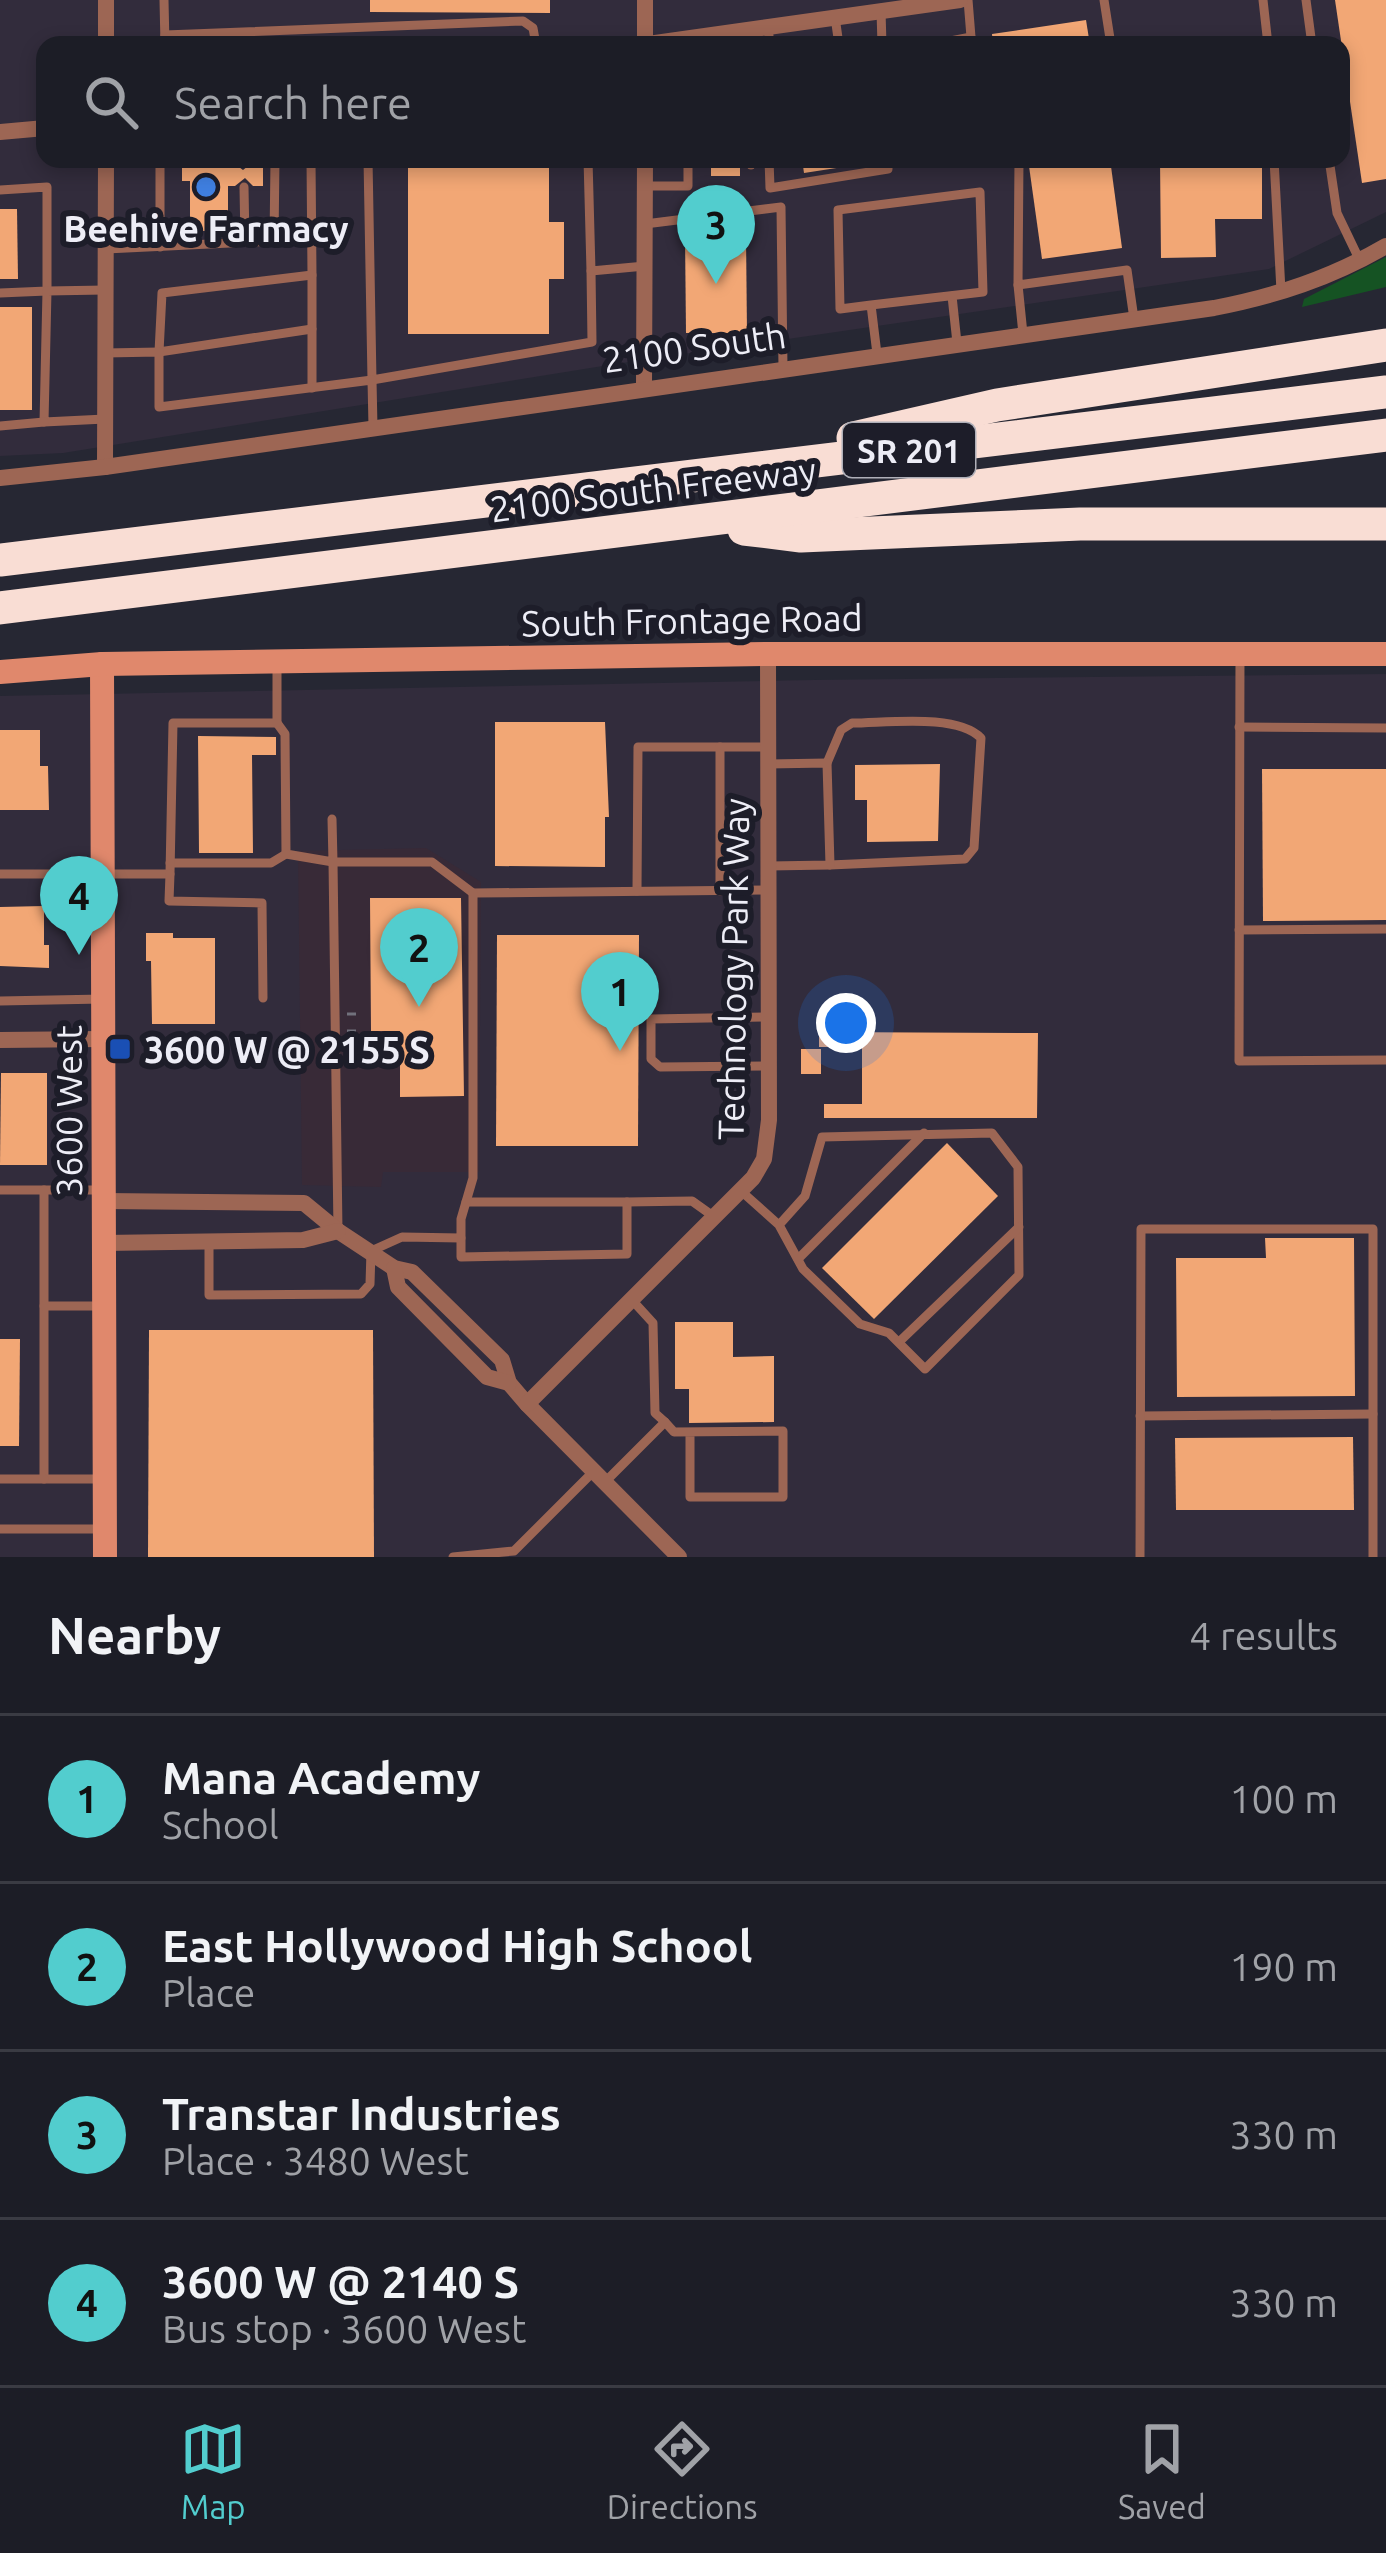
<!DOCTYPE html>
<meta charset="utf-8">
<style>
:root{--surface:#1c1d26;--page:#292a32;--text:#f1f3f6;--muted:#a0a2a7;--line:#3a3b43;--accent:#52cdce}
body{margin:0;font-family:Ubuntu,sans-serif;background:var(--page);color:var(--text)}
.you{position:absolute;left:846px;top:1023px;width:42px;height:42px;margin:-30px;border:9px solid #fff;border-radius:50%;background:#1a73e8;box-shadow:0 0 0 18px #1a73e833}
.badge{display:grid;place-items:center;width:78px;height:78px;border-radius:50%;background:var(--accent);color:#111;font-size:39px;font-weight:700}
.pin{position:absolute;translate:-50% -99px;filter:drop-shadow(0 3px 6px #0008)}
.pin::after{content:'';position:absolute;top:63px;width:42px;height:36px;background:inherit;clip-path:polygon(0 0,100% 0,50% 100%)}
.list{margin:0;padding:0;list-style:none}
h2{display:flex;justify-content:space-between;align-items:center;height:156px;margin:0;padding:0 48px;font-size:51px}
h2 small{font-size:39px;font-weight:400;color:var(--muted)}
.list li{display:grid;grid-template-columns:78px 1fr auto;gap:36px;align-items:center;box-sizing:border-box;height:168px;padding:0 48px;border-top:3px solid var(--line)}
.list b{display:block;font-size:45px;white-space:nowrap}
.list p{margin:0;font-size:39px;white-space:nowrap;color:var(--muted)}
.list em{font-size:39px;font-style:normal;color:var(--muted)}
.icon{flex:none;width:66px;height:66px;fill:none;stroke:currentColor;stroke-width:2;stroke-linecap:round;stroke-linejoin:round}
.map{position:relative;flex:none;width:1386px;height:1557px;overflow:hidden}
.search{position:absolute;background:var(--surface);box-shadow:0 6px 18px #0003;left:36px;right:36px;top:36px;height:132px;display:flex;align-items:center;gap:30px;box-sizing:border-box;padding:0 42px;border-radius:24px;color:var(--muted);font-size:45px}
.sheet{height:828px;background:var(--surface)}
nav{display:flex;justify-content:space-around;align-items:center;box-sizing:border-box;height:168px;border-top:3px solid var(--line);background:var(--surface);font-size:33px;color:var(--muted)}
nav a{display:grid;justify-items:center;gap:6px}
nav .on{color:var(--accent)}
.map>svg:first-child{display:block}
.industrial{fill:#322c3c;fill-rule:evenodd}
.education{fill:#382a37}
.green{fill:#155323}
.building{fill:#f2a775}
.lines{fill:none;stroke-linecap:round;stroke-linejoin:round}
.path{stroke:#71717c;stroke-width:3;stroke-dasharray:9 9;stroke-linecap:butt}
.lane{stroke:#9d6654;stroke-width:9}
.street{stroke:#9d6654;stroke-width:16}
.secondary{stroke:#e0886c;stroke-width:24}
.highway{stroke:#f9ddd4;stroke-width:33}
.shop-dot{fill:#3f7fe0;stroke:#1d1d29;stroke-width:4.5}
.transit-dot{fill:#1a4fb4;stroke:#1d1d29;stroke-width:4.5}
.labels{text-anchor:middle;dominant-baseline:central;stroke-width:12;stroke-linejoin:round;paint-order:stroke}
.shield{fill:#1d1d29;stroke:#afafb8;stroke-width:3}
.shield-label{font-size:33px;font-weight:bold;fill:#ededf6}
.poi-label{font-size:36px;font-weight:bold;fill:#ededf6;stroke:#1d1d29}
.street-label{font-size:36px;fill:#ededf6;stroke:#1d1d29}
</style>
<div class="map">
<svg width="1386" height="1557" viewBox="0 0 1386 1557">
<rect width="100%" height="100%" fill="#262733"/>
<!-- industrial -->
<g class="industrial">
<path d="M0 0H1386V212L1269 269 615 364 63 453 0 456ZM45 45H1341V159H45Z"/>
<path d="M1386 674V1557H0V696L813 680Z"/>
</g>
<!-- education -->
<path class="education" d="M426 848 481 882 479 1172H383L381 1187 302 1185 298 851Z"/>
<!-- green -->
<path class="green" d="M1386 257V287L1302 307 1304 299Z"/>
<!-- building -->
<g class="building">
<path d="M370 0H550V13L370 12Z"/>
<path d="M1335 0H1386V179L1362 183Z"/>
<path d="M1086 20 1090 45H993L992 34Z"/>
<path d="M194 159H228L243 170 253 162H263V186H253L245 178 235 186H228V221H207V231H190V181H182V163H194Z"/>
<rect x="711" y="159" width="29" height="17"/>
<path d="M802 159H869V163L804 173Z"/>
<path d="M1028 159H1110L1122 248 1042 259Z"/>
<path d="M1160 159H1215V167L1262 166V219H1215L1216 257 1161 258Z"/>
<path d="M408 166H549V222H564V279H549V334H408Z"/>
<path d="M0 209H17L18 279H0Z"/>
<path d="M685 235H746L747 333H686Z"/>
<rect x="0" y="307" width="32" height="103"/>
<path d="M495 722H605L609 817H605V867L495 866Z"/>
<path d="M0 730H40V766H48L49 810H0Z"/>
<path d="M198 736 276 737V755H252L253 853H199Z"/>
<path d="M940 764 938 841 867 842V800H855V765Z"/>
<path d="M1262 769H1386V920L1263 921Z"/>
<path d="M370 898H461L464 1096 400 1097V1031H371Z"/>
<path d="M44 906V945H49V968L0 966V907Z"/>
<path d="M146 933H173V938H215V1024H152L151 961H146Z"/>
<path d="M497 935H639L638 1146H496Z"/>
<path d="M819 1032 1038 1033 1037 1118H824V1104H862V1047H819Z"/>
<rect x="801" y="1049" width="20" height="25"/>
<path d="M1 1073H47V1165H0Z"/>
<path d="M947 1143 998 1196 874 1319 822 1268Z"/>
<path d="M1265 1238H1354L1355 1396 1177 1397 1176 1258H1266Z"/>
<path d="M675 1322H733V1357L774 1356V1422L689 1423V1389H675Z"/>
<path d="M149 1330H373L374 1557H148Z"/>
<path d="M0 1339H20L19 1446H0Z"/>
<path d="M1353 1437 1354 1510H1176L1175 1438Z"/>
</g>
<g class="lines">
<!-- path -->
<g class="path">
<path d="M347 1014H363"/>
<path d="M347 1031H364"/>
<path d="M364 1048H400"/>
</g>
<!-- lane -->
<g class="lane">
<path d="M164 0 165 45"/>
<path d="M968 0 971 37"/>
<path d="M1104 0 1111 45"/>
<path d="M1263 0 1268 45"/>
<path d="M1306 0 1312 45"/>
<path d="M881 11 882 45"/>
<path d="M835 17 839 45"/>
<path d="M768 27 770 45"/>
<path d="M165 35 523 21 533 28 536 45"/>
<path d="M930 45 971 37 973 45"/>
<path d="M160 159V247"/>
<path d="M244 159V161"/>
<path d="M311 159 312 275 162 293 159 352 312 329"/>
<path d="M368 159 372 380 592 342 591 271"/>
<path d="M588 159 591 271 645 266"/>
<path d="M769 159 770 188 888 169V159"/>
<path d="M1019 159 1018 285 1127 270 1134 319"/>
<path d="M1274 159 1281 291"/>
<path d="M1329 159 1337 213 1360 261"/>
<path d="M751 165V159"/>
<path d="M645 186H688V159"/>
<path d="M244 187 245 242"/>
<path d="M0 190 47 187V291L0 293"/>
<path d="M645 224 781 207 783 368"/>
<path d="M106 249 274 241 275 159"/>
<path d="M312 275V388"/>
<path d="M1018 285 1023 334"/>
<path d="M952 296 957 343"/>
<path d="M871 305 983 292 980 192 838 210 840 309 871 305 877 354"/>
<path d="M105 353 159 352V407L372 380 373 427"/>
<path d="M105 419 44 422 47 291 105 290"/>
<path d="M0 426 44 422"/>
<path d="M1240 654 1239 1061 1386 1060"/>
<path d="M277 723 285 734 286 854 333 862 332 819"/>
<path d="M1239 727 1386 728"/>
<path d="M827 763 841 730 852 723C886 723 957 713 981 738L974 848 965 859 830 865"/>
<path d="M768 764 827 763 830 865 769 866"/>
<path d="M170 863H271L286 854"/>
<path d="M0 874H170L173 723H277V662"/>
<path d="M170 874 169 901 262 903 263 998"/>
<path d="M637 891 638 747H720"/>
<path d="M720 891V747H768"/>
<path d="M1239 930 1386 929"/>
<path d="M0 1001 103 999"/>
<path d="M769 1017 651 1019V1059L660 1067 769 1066"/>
<path d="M0 1190H98"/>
<path d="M44 1190V1479H103"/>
<path d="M741 1191 779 1225 803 1269 860 1324 889 1333 925 1369 1019 1275 1018 1167 992 1133 822 1137 805 1196 779 1225"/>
<path d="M627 1202 692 1201 713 1216"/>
<path d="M338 1231 333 862H432L473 893 769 890"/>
<path d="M461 1238V1257L627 1254V1202H466"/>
<path d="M209 1241V1295L361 1294 370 1284 371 1251 402 1237 461 1238V1219L473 1178V893"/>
<path d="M798 1259 924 1133"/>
<path d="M632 1300 653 1323 655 1413 665 1422"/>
<path d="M44 1306H104"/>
<path d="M899 1342 1019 1227"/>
<path d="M1140 1416 1373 1414"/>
<path d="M0 1479H44"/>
<path d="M605 1482 665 1422 674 1432 783 1431V1497H690V1432"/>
<path d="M0 1529H105"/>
<path d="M453 1557 514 1551 594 1471"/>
<path d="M1140 1557 1141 1229H1373V1557"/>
</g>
<!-- street -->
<g class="street">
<path d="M106 45V0"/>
<path d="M641 45 960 0"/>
<path d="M645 45V0"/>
<path d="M0 132 45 128"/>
<path d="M644 387 645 159"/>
<path d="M105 467 106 159"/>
<path d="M0 478 105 467 1214 308C1276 296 1331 278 1386 246"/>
<path d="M0 1040 103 1039"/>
<path d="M104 1201 304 1203 338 1231 394 1268 412 1272 502 1360 509 1383 527 1404 679 1557"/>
<path d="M104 1243 303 1240 338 1231"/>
<path d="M394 1268 398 1287 487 1377 509 1383"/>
<path d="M527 1404 753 1178 764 1159 769 1120 768 654"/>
</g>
<!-- secondary -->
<g class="secondary">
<path d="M102 664 105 1557"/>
<path d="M0 672 102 664 768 654H1386"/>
</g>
<!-- highway -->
<g class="highway">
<path d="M853 438 997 405 1386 345"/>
<path d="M744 529 801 536 1080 524H1386"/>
<path d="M0 560 1386 392"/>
<path d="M0 608 1386 435"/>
</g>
</g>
<!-- markers -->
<circle class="shop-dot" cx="206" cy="187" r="12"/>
<rect class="transit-dot" x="108" y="1037" width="24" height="24" rx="6"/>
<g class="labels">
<!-- shield labels -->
<rect class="shield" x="843" y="423" width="132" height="54" rx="9"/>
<g class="shield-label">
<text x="909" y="450">SR 201</text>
</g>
<!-- poi labels -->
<g class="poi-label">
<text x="206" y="228">Beehive Farmacy</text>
<text x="144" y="1049" text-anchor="start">3600 W @ 2155 S</text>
</g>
<!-- street labels -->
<g class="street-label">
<text transform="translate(694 347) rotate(-8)">2100 South</text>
<text transform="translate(653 489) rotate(-7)">2100 South Freeway</text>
<text transform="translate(692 620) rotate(-1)">South Frontage Road</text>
<text transform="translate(733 969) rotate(-89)">Technology Park Way</text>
<text transform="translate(68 1111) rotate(-90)">3600 West</text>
</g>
</g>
</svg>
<div class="you"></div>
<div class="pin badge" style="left:620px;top:1051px">1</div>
<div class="pin badge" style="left:419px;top:1007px">2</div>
<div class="pin badge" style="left:716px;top:284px">3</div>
<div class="pin badge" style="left:79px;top:955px">4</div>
<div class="search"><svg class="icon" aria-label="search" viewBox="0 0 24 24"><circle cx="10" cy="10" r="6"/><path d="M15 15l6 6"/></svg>Search here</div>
</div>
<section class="sheet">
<h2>Nearby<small>4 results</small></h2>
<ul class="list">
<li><span class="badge">1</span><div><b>Mana Academy</b><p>School</p></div><em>100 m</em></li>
<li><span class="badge">2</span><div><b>East Hollywood High School</b><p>Place</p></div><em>190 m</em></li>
<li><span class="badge">3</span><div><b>Transtar Industries</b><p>Place · 3480 West</p></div><em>330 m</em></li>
<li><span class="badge">4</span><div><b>3600 W @ 2140 S</b><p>Bus stop · 3600 West</p></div><em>330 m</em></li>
</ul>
</section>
<nav>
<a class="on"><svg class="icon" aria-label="map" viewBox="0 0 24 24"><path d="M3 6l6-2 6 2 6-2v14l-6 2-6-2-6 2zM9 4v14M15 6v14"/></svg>Map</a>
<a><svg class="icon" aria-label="directions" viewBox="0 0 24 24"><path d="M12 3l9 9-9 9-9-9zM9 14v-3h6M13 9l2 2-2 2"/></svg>Directions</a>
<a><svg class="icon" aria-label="saved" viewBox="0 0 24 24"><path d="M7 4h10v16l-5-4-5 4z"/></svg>Saved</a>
</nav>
